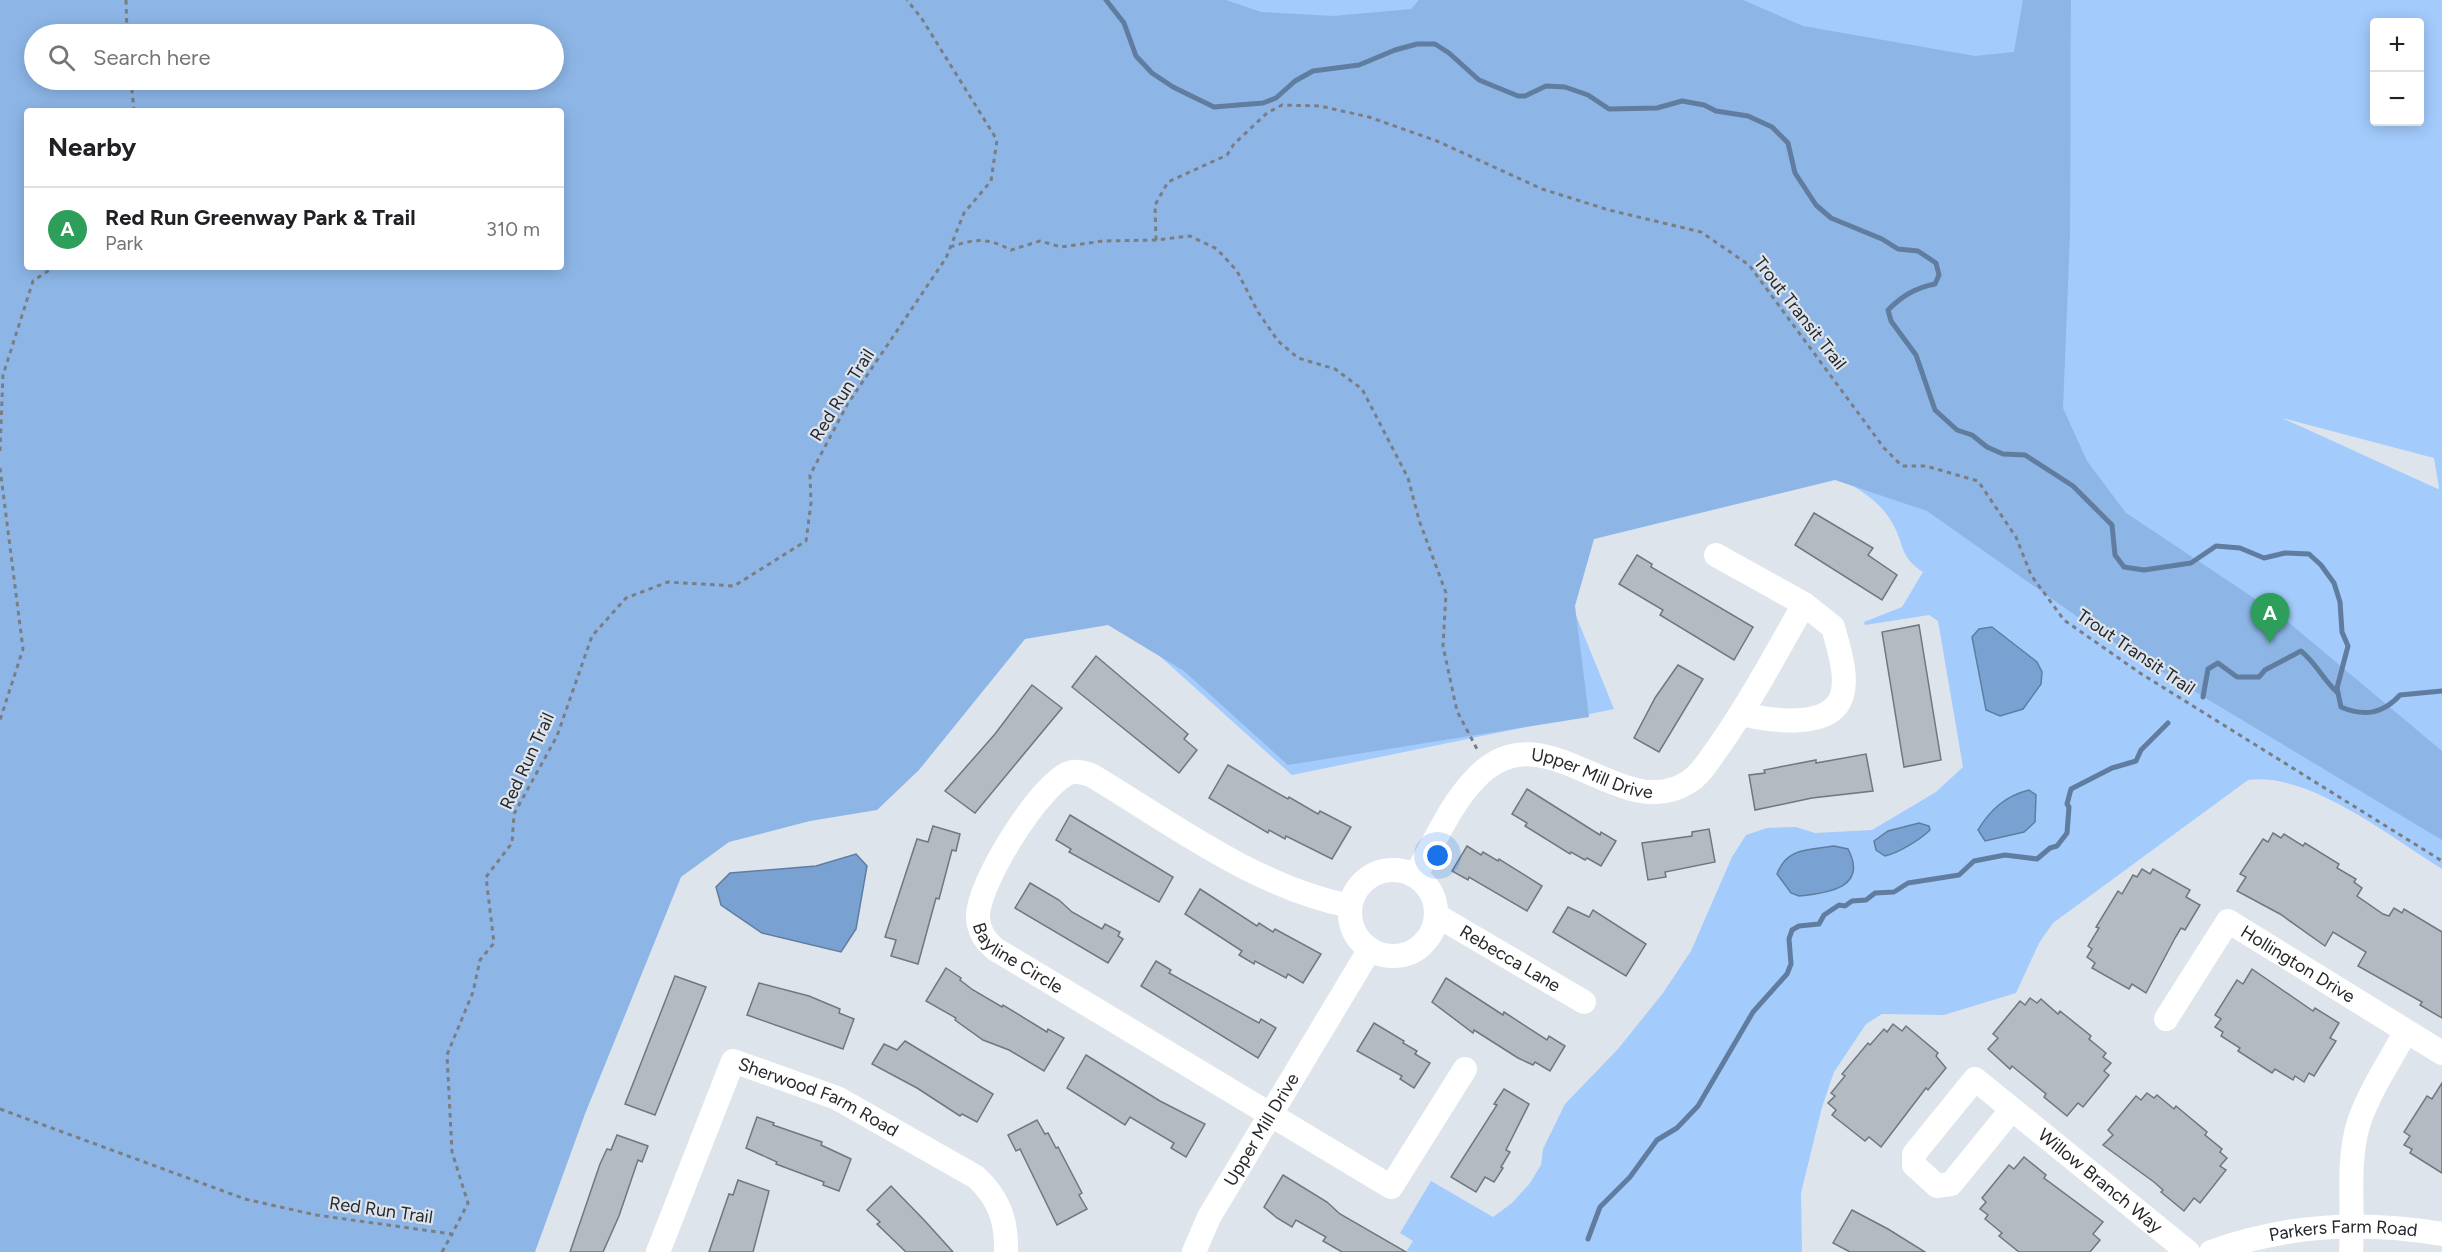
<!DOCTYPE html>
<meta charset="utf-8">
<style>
:root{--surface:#fff;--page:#f2f2f2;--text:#202124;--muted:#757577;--line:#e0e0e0;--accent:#0b8043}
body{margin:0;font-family:Figtree,sans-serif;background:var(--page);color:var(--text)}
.controls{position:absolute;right:18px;top:18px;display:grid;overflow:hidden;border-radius:6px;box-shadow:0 3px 15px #0003}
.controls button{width:54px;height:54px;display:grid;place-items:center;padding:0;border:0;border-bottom:2px solid var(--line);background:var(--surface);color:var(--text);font:30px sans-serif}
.you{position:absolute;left:1438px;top:856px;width:21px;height:21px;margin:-15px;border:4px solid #fff;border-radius:50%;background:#1a73e8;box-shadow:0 0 0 9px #1a73e833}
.badge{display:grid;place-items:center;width:39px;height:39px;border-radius:50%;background:var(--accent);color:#fff;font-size:20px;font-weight:700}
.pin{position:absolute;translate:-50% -50px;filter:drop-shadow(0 2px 3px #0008)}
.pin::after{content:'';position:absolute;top:32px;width:21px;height:18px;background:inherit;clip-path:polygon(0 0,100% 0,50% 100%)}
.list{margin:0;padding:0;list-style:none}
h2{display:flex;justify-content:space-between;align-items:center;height:78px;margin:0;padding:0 24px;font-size:26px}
h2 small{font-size:20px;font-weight:400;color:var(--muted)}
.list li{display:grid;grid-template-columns:39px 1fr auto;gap:18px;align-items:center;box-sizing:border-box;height:84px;padding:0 24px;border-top:2px solid var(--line)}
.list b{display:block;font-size:22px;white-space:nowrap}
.list p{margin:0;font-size:20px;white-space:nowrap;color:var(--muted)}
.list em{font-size:20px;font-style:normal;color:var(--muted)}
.icon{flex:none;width:33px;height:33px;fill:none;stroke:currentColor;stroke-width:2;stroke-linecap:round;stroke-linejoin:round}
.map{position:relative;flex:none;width:2442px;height:1252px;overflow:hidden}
.search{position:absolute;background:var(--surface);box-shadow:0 3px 15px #0003;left:24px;top:24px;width:540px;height:66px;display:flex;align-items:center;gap:15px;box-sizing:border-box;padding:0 21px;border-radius:33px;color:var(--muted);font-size:22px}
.panel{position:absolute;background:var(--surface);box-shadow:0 3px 15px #0003;left:24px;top:108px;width:540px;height:162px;border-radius:6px}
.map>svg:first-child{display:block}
.green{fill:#a3cbfc;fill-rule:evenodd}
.forest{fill:#8db6e7;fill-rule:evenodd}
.water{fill:#79a1d1;stroke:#607d9f;stroke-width:1.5}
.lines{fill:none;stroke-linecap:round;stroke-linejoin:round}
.stream{stroke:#607d9f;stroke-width:5}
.building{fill:#b3bac1;stroke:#71777e;stroke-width:1.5}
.path{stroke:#7a7e83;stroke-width:3;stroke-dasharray:4.5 4.5;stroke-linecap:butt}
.minor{stroke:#fff;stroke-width:24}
.labels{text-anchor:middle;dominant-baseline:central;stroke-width:4.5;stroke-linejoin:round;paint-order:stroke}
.street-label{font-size:18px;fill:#26282b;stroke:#dee4ec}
</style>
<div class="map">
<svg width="2442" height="1252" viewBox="0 0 2442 1252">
<rect width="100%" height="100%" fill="#dee4ec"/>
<!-- green -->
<path class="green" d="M0 0H2062L2069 264 2071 0H2442V869C2392 838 2308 771 2248 780L2053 923 2039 943 2016 993 1944 1015 1882 1014 1866 1024 1834 1072 1822 1107 1801 1193 1802 1252H1406L1413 1241 1400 1233 1431 1181 1493 1217 1512 1203 1530 1183 1541 1165 1543 1149 1565 1104 1618 1049 1663 993 1691 951 1732 857 1746 835 1767 828 1796 827 1815 833 1872 830 1936 792 1963 767 1938 621 1929 615 1865 625 1864 622 1902 607 1923 572C1898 556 1905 543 1891 521 1879 500 1857 488 1836 476L1546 542 1614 709 1292 775 945 463 0 1252ZM2374 22H2420V122H2374ZM34 34H554V80H34ZM27 111H561V267H27ZM2282 418 2434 458 2439 488 2438 489Z"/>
<!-- forest -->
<path class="forest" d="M0 0H1226L1261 12 1333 16 1411 9 1419 0H1743L1803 26 1975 56 2014 52 2023 0H2071L2070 235 2063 408 2087 461 2126 513 2281 616 2442 751V840L2119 646 1927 511 1835 480 1594 539 1575 606 1589 717 1288 765 1184 671 1108 625 1025 639 919 770 877 810 810 821 729 842 681 877 585 1114 535 1252H0ZM34 34H554V80H34ZM27 111H561V267H27Z"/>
<!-- water -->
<g class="water">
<path d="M1992 627 2037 662 2042 672 2041 684 2023 709 2000 716 1986 710 1972 637 1979 629Z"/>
<path d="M2029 790 2036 795 2035 822 2024 832 1985 841 1978 830C1990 810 2005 796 2029 790Z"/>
<path d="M1919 823 1929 826 1930 830C1920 840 1898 853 1885 856L1876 850 1874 841 1888 831Z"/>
<path d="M1834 846 1848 849C1868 887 1830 893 1799 896L1791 893 1777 874C1787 847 1809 850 1834 846Z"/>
<path d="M856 854 867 866 856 929 841 952 762 933 721 905 716 887 730 873 816 866Z"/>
</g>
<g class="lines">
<!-- stream -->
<g class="stream">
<path d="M1106 0 1124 23 1136 56 1152 73 1173 87 1214 107 1263 103 1276 98 1295 81 1313 71 1359 65 1395 50 1417 44H1435L1449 53 1479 80 1518 96H1525L1546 86 1565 87 1588 95 1609 109 1657 108 1682 101 1704 105 1716 111 1748 116 1772 127 1788 143 1795 173 1816 205 1831 218 1882 239 1898 249 1918 251 1936 263 1939 275 1935 284C1915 288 1902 296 1888 310L1891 321 1916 355 1935 410 1957 430 1972 435 1987 447 2003 454 2025 455 2073 486 2112 525 2115 555 2124 567 2144 570 2191 563 2216 546 2240 548 2264 558 2285 553 2309 554 2321 565 2334 583 2340 602 2342 632 2348 646 2337 688 2341 707C2364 717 2383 714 2400 695L2442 691"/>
<path d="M2203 697 2208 669 2218 663 2237 677H2259L2265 670 2301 651C2317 664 2323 680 2337 692"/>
<path d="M1588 1239 1600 1207 1630 1177 1657 1140 1677 1128 1698 1106 1753 1012 1787 974 1791 964 1789 939 1792 930 1799 926 1819 924 1824 915 1839 905 1845 906 1852 901 1866 900 1875 893 1894 892 1908 883 1959 875 1974 861 2005 855 2037 859 2050 848 2057 846 2067 833 2069 807 2067 804 2071 789 2112 768 2136 761 2141 750 2168 723"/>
</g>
</g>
<!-- building -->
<g class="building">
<path d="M1814 513 1873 548 1868 555 1897 575 1882 600 1795 545Z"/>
<path d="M1637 555 1652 564 1651 567 1753 627 1734 660 1660 615 1663 610 1619 584Z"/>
<path d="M1919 625 1941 760 1904 767 1882 632Z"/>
<path d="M1096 656 1188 734 1184 739 1197 750 1179 773 1072 687Z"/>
<path d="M1678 665 1703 679 1659 752 1634 738 1655 698Z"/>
<path d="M1032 685 1062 708 975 813 945 791 995 734Z"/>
<path d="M1866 754 1873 791 1812 798 1755 810 1749 775 1765 773 1764 770 1816 760V763Z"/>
<path d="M1228 765 1288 799 1289 797 1318 814 1320 811 1351 827 1332 859 1286 836 1285 839 1269 830 1268 833 1209 798Z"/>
<path d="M1527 789 1600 835 1601 832 1616 841 1601 866 1587 858 1585 860 1571 852 1570 854 1525 826 1527 823 1512 814Z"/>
<path d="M1070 815 1173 877 1159 902 1069 852 1071 849 1056 840Z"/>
<path d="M933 826 960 834 956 851 952 850 939 899 936 898 918 964 891 956 896 940 885 937 917 839 928 842Z"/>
<path d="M1709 829 1715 862 1665 872 1666 877 1648 880 1642 843 1692 836V832Z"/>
<path d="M2273 833 2281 838 2284 834 2303 846 2305 843 2339 864 2337 868 2356 879 2354 882 2362 888 2357 896 2383 914 2389 916 2394 908 2402 913 2404 909 2442 932V1018L2420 1005 2422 1002 2358 966 2366 952 2333 932 2325 946 2280 914 2237 891 2246 877 2240 874 2263 839 2268 842Z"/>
<path d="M1467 846 1481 855 1483 852 1498 861 1499 859 1542 886 1527 911 1469 877 1468 880 1452 871Z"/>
<path d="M2142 869 2150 874 2153 869 2190 890 2186 897 2200 905 2185 930 2181 928 2175 938 2146 993 2132 984 2129 989 2092 968 2095 963 2087 957 2092 949 2088 946 2099 928 2096 927 2118 891 2122 894 2133 875 2137 877Z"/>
<path d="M1030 883 1059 900 1072 912 1102 929 1105 924 1120 932 1118 936 1123 939 1108 963 1015 908Z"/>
<path d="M1200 889 1257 926 1259 923 1273 932 1275 929 1321 954 1303 983 1288 974 1286 978 1255 961 1254 964 1239 955 1242 951 1185 914Z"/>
<path d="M1568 907 1589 917 1593 910 1646 944 1626 976 1553 932Z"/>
<path d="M1156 961 1171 970 1169 973 1259 1023 1261 1019 1276 1028 1258 1058 1141 986Z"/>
<path d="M946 968 961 978 960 980 973 990 1002 1007 1003 1005 1047 1032 1048 1029 1064 1038 1044 1071 1009 1050 983 1040 955 1020 956 1018 926 1001Z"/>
<path d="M2252 969 2313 1011 2315 1008 2339 1023 2330 1038 2336 1041 2314 1076 2309 1073 2304 1082 2295 1076 2293 1080 2275 1069 2272 1073 2238 1051 2240 1048 2221 1036 2223 1032 2215 1027 2221 1019 2215 1015 2237 980 2243 984Z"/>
<path d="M675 976 706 987 655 1115 625 1104Z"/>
<path d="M1446 978 1503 1015 1504 1012 1547 1040 1549 1036 1565 1046 1550 1071 1535 1062 1533 1065 1518 1058 1474 1030 1473 1033 1432 1002Z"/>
<path d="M759 983 809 996 840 1009 839 1013 854 1019 843 1049 747 1015Z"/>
<path d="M2030 998 2037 1003 2041 999 2058 1014 2060 1011 2091 1036 2089 1039 2106 1053 2103 1057 2111 1063 2104 1071 2109 1075 2083 1107 2078 1103 2067 1116 2044 1097 2046 1094 2012 1066 2010 1069 1988 1049 1998 1038 1993 1034 2020 1001 2025 1005Z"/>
<path d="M1374 1023 1404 1041 1403 1043 1417 1051 1415 1054 1430 1063 1414 1088 1400 1079 1402 1076 1357 1051Z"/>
<path d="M1893 1024 1902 1031 1906 1026 1938 1053 1936 1056 1946 1068 1928 1090 1926 1088 1881 1147 1869 1137 1865 1141 1832 1115 1836 1110 1828 1103 1835 1096 1831 1093 1845 1076 1842 1074 1868 1043 1870 1045 1884 1029 1887 1032Z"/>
<path d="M905 1041 993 1094 977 1122 962 1114 960 1116 917 1088 872 1064 884 1044 897 1050Z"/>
<path d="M1086 1055 1160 1101 1205 1124 1186 1157 1171 1148 1174 1143 1130 1117 1125 1125 1067 1088Z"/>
<path d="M2442 1083V1173L2410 1153 2412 1149 2404 1145 2410 1136 2404 1132 2427 1096 2432 1099Z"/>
<path d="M1504 1089 1529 1104 1506 1150 1510 1152 1501 1167 1503 1168 1494 1182 1485 1177 1476 1192 1451 1177 1497 1105 1494 1104Z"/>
<path d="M2147 1093 2154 1098 2157 1095 2174 1109 2176 1106 2207 1132 2205 1135 2222 1149 2220 1152 2227 1158 2220 1166 2226 1170 2200 1203 2194 1198 2184 1211 2161 1192 2163 1190 2154 1182 2103 1145 2113 1135 2108 1130 2136 1096 2141 1100Z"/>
<path d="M757 1117 774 1123 773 1125 822 1142 821 1145 851 1159 839 1191 823 1185 824 1182 776 1164 777 1162 746 1148Z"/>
<path d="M1037 1120 1045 1134 1048 1133 1056 1148 1058 1147 1082 1193 1079 1195 1087 1209 1057 1225 1020 1149 1016 1151 1008 1135Z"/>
<path d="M617 1135 648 1146 642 1162 638 1160 619 1216 603 1252H570L600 1164 607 1149 611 1150Z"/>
<path d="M2024 1157 2046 1175 2044 1178 2103 1222 2093 1234 2100 1240 2090 1252H2019L1999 1236 2002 1233 1985 1219 1988 1215 1980 1209 1986 1202 1982 1198 2009 1165 2014 1169Z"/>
<path d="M1283 1175 1327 1202 1340 1214 1406 1252H1342L1323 1241 1326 1237 1296 1220 1292 1227 1277 1218 1264 1207Z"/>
<path d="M738 1180 769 1191 753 1252H709L729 1194 733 1195Z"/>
<path d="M891 1186 925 1221 953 1252H906L877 1224 880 1222 867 1210Z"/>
<path d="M1852 1210 1888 1229 1925 1252H1850L1833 1243Z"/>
</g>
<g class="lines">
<!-- path -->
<g class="path">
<path d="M126 0 127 34"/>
<path d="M131 80 134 111"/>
<path d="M1156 240 1155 205 1168 182 1227 155 1234 144 1267 113 1282 105 1320 106 1369 117 1437 141 1542 189 1609 210 1701 232 1749 265 1884 448 1902 466H1926L1978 481 2016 537 2031 575 2064 620 2140 673 2442 861"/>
<path d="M950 247C975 239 987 237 1011 250L1040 241 1061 247 1103 241 1156 240 1190 236 1217 249 1237 271 1258 312 1278 341 1298 358 1335 369 1362 389 1408 478 1419 520 1446 593 1443 646 1449 674 1457 711 1478 751"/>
<path d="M0 451 3 375 33 281 54 267"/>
<path d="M0 468 23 649 0 720"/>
<path d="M0 1109 245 1199 316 1215 452 1234 468 1203 452 1152 447 1055 473 992 480 960 494 943 486 877 512 843 514 814 557 736 592 636 626 598 668 582 734 586 806 541 811 503 810 475 847 405 946 258 964 213 991 181 997 140 922 19 907 0"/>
<path d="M442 1252 452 1234"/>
</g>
<!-- minor -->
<g class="minor">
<path d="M1716 555 1804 604 1833 627C1838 646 1848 675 1842 695 1832 731 1767 720 1742 714"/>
<circle cx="1393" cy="913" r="43"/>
<path id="s1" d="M1415 876C1434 844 1449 806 1475 779 1544 705 1618 825 1687 783 1702 774 1710 758 1720 745 1751 700 1777 652 1804 604"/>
<path id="s2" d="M1350 906C1255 887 1173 824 1091 775 1084 773 1076 770 1069 773 1039 785 976 886 978 918 979 932 985 940 995 949L1391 1187 1465 1069"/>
<path id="s3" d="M1436 915 1584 1002"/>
<path id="s4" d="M2166 1019 2228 921 2442 1053"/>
<path id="s5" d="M2012 1109 1951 1184 1937 1186 1914 1165V1154L1975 1079 2188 1252"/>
<path id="s6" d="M658 1252 733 1061 837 1098 976 1177C999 1198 1007 1221 1006 1252"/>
<path id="s7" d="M1194 1252 1209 1217 1370 949"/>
<path id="s8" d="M2211 1252C2287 1224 2362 1221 2442 1234"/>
<path d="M2351 1252C2354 1210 2346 1163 2359 1122 2370 1090 2390 1061 2406 1031"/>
</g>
</g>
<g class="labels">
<!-- street labels -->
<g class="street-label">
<text transform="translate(1800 313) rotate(52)">Trout Transit Trail</text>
<text transform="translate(842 395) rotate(-58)">Red Run Trail</text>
<text transform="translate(2136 652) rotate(34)">Trout Transit Trail</text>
<text transform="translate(527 761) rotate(-65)">Red Run Trail</text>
<text stroke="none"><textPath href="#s1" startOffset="242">Upper Mill Drive</textPath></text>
<text stroke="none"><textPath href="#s2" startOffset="549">Bayline Circle</textPath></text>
<text stroke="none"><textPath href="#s3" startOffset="86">Rebecca Lane</textPath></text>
<text stroke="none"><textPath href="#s4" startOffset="198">Hollington Drive</textPath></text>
<text stroke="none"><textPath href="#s6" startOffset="298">Sherwood Farm Road</textPath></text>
<text stroke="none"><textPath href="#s7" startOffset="140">Upper Mill Drive</textPath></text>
<text stroke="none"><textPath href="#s5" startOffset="411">Willow Branch Way</textPath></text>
<text transform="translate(381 1210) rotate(8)">Red Run Trail</text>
<text stroke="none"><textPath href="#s8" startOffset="135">Parkers Farm Road</textPath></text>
</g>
</g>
</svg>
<div class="controls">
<button>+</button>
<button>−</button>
</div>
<div class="you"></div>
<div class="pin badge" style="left:2270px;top:643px;background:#2e9e5b">A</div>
<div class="search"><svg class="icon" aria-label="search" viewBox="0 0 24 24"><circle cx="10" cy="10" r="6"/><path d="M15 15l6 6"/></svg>Search here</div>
<section class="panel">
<h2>Nearby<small></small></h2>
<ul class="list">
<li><span class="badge" style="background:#2e9e5b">A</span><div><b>Red Run Greenway Park &amp; Trail</b><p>Park</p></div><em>310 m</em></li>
</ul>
</section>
</div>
